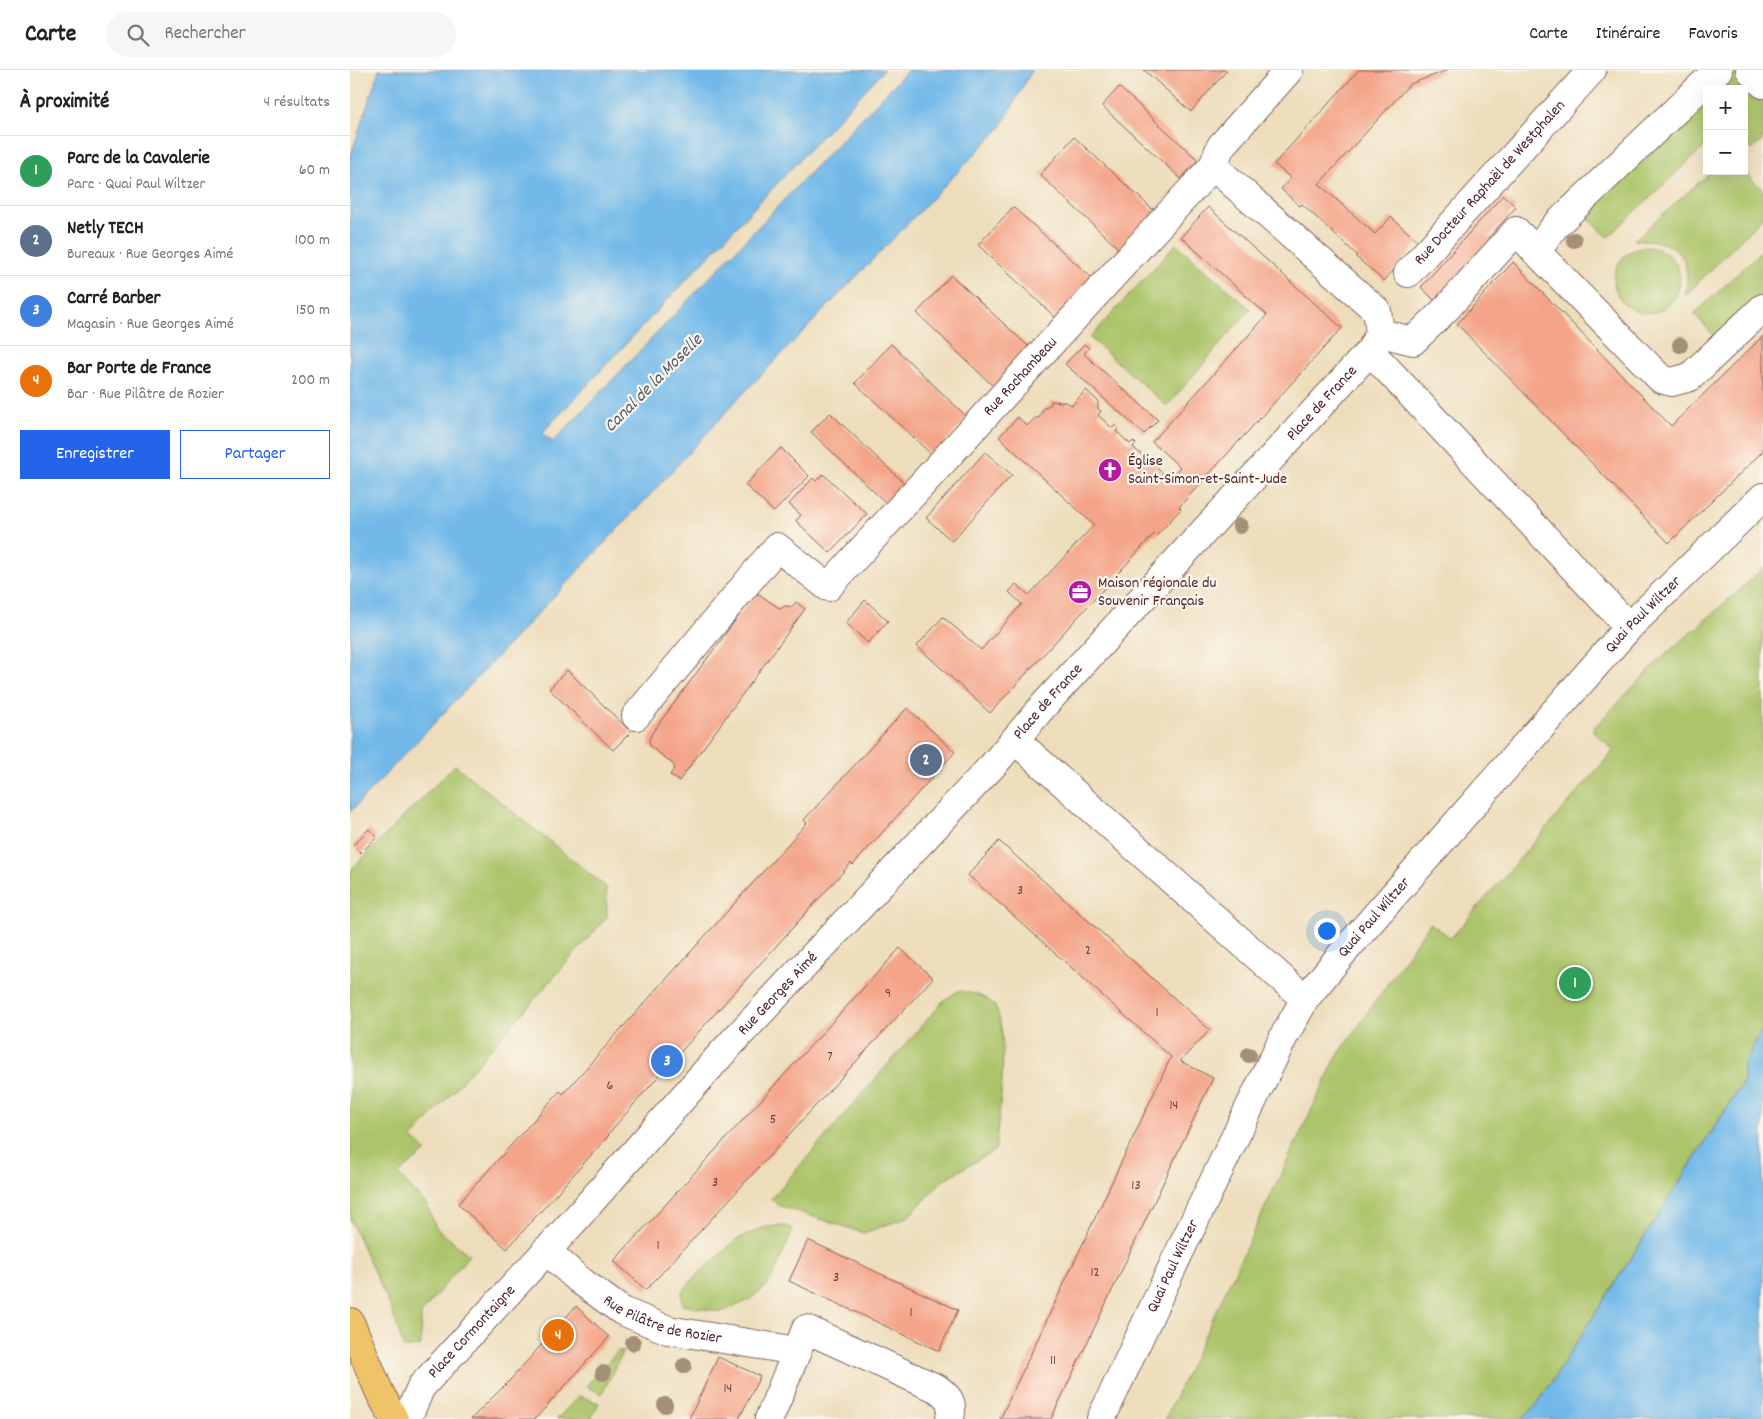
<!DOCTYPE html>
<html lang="fr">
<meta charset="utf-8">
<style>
:root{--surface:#fff;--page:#f6f6f6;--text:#222;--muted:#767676;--line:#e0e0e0;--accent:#2563eb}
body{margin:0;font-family:Dekko,sans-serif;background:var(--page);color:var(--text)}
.controls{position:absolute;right:15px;top:15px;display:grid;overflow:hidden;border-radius:0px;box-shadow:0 5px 20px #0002}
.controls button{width:45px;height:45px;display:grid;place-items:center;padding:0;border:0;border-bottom:1px solid var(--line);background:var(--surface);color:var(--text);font:25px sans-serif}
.you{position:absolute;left:976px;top:860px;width:18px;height:18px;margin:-12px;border:4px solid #fff;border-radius:50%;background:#1a73e8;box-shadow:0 0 0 8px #1a73e833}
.badge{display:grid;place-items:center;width:32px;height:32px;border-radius:50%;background:var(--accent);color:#fff;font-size:16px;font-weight:700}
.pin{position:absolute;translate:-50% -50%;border:2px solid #fff;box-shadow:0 1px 5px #0006}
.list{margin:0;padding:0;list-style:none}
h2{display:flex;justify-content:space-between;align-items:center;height:65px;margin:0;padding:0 20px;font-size:21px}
h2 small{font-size:16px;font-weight:400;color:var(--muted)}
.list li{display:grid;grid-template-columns:32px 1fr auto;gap:15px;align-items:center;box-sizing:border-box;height:70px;padding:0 20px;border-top:1px solid var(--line)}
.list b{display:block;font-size:19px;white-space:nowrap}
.list p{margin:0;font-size:16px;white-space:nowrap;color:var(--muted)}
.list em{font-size:16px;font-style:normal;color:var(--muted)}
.actions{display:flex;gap:10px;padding:15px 20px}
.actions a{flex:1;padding:11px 0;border:1px solid var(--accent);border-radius:0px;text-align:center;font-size:18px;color:var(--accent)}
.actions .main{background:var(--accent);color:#fff}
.icon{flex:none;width:28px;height:28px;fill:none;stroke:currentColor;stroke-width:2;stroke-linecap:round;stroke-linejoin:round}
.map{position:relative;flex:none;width:1413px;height:1349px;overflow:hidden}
header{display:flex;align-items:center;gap:30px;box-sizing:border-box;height:70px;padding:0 25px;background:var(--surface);border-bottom:1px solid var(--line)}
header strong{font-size:24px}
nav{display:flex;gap:28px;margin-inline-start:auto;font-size:18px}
.search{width:350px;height:45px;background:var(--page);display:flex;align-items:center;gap:12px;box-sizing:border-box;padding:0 18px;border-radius:28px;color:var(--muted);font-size:19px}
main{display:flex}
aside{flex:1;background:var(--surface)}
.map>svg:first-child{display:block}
.green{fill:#acc56a;stroke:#7b724a}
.water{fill:#72b9e9;stroke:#5e6c8a}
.building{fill:#f4a488}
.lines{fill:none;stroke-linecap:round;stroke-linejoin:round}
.minor-casing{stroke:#83625d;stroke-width:30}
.major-casing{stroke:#83625d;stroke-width:30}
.minor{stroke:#fff;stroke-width:28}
.major{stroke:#efc469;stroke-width:28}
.tree{fill:#a39076}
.labels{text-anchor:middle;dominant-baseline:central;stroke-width:4.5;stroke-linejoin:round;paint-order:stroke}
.number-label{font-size:14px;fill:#744042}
.street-label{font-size:16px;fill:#4a1f2b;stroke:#fbf7ec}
.poi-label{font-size:16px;fill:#4a1f2b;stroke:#fbf7ec;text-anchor:start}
.water-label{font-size:18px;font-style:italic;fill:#58556e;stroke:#fbf7ec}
</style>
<header>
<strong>Carte</strong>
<div class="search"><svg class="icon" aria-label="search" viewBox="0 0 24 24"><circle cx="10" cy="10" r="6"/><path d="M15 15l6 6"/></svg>Rechercher</div>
<nav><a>Carte</a><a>Itinéraire</a><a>Favoris</a></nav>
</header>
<main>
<aside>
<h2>À proximité<small>4 résultats</small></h2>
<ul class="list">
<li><span class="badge" style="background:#2e9e5b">1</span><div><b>Parc de la Cavalerie</b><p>Parc · Quai Paul Wiltzer</p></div><em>60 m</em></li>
<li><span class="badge" style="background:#5c6f8a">2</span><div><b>Netly TECH</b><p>Bureaux · Rue Georges Aimé</p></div><em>100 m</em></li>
<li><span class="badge" style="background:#3f7fe0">3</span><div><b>Carré Barber</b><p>Magasin · Rue Georges Aimé</p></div><em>150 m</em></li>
<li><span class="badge" style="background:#e8710a">4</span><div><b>Bar Porte de France</b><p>Bar · Rue Pilâtre de Rozier</p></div><em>200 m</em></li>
</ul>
<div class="actions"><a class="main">Enregistrer</a><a>Partager</a></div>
</aside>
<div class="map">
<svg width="1413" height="1349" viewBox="0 0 1413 1349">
<rect width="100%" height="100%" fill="#fbf7ec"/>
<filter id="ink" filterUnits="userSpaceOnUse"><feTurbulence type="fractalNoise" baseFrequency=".02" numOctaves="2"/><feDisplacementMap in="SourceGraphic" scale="10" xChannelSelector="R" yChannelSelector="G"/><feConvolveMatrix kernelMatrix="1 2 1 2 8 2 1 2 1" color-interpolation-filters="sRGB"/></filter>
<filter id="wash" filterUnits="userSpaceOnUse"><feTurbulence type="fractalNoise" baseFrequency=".0096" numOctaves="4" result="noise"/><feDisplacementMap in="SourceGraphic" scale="20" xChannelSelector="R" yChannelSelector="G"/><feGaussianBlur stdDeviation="1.12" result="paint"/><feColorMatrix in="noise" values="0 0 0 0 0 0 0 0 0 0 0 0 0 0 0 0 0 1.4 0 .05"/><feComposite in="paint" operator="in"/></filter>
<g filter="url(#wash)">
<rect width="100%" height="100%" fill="#edddbb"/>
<!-- green -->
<g class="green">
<path d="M1383 4 1393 5 1413 26V70L1402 80 1394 72V19H1359L1376 6Z"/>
<path d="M1357 21V74L1258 167 1230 141Z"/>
<path d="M1362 101H1394L1413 120V147L1335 226C1343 183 1325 170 1284 170Z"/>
<path d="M826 174 900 239 817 336 740 268Z"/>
<circle cx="1297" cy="210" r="33"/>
<path d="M1413 180V225L1367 269 1344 244Z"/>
<path d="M1413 498V958L1393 996V1012L1188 1333 1173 1349H815L986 988 1080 853 1101 868 1264 680 1242 660 1310 589 1382 527Z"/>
<path d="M105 695 256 817 257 847 62 1068 76 1081 48 1104 77 1135 86 1158 119 1185 71 1244V1276L54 1278 42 1241 0 1149V801Z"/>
<path d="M608 921C619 922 632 925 641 932 663 950 648 1053 645 1080L592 1111 558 1147 514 1163 427 1135 421 1129 594 930Z"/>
<path d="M435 1156 443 1159 424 1204 417 1215 399 1230 371 1242 332 1235V1222L345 1207 387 1169 415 1157Z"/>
<path d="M268 1281H273L252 1324 237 1317V1315Z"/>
<path d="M229 1326 249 1333 241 1349H207Z"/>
</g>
<!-- water -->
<g class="water">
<path d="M29 0H534L192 363 203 372 558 0H682L651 57 387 330 300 425 0 742V88Z"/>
<path d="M1413 958V1349H1173L1188 1333 1393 1013V996Z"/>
</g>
<g id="blocks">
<!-- building -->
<g class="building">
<path d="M794 0H877L841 42Z"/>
<path d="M1009 0H1098L1060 14 969 114 1025 164 1041 147 1069 172 1034 211 1006 187 1007 185 952 134 950 136 931 119 941 108 924 94Z"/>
<path d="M769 17 848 90 831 109 752 36Z"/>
<path d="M724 67 802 139 804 138 806 140 768 181 766 180 768 178 690 105Z"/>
<path d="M1153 125 1166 137 1139 167 1144 172 1089 235 1071 217Z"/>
<path d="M663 137 741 207 742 206 744 207 705 250 704 249 705 247 628 175Z"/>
<path d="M858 137 992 258 829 437 831 439 806 466 804 464 640 643 567 576 593 547 631 580 672 534 659 522 666 514 679 525 744 455 649 367 668 347 677 356 685 348H689L693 339 701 334V331L715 332 722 335 736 320 748 331V339L751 341 748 345 762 358 766 355 769 358 766 361 780 374 783 371 786 374 783 377 797 390 801 387 804 390 801 393 816 406 818 403 822 406 830 397 802 372 917 245 831 167Z"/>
<path d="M1163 192 1321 356 1413 266V381L1319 473 1107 254Z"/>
<path d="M601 205 678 276 680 274 682 276 644 319 642 317 643 316 567 243Z"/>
<path d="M541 274 615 345 617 343 620 345 581 387 579 386 581 384 505 313Z"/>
<path d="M734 274 739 278 734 284 808 350 794 364 715 294Z"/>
<path d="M480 343 554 413 555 411 557 413 537 434 461 362Z"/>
<path d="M431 378 459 406 424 442 395 415Z"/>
<path d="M635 382 662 405 602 471 576 448Z"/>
<path d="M473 404 517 444 480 483 446 451 451 445 439 434 463 408 466 411Z"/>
<path d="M405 524H409L430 539 435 536 442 537 446 532 455 539 329 711 320 705 324 699V695L300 676 299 670 302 663Z"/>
<path d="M515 530 538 551 518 573 496 553Z"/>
<path d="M217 600 281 662 263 680 199 619Z"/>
<path d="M557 638 605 682 503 795 501 793 493 802 306 1009 258 1064 259 1065 157 1179 108 1134 210 1021 213 1024 263 968 457 753 454 750Z"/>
<path d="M19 759 27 767 11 783 3 775Z"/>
<path d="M649 771 860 960 830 991 863 1008 701 1349H650L821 987 618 805Z"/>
<path d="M550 878 583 908 296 1220 264 1191Z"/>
<path d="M458 1170 608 1240 589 1281 439 1211Z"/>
<path d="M226 1236 259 1267 185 1349H121L161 1309Z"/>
<path d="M368 1287 410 1306 389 1349H339Z"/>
</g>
</g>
</g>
<g filter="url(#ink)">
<use href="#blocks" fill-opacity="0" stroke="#83625d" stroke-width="1"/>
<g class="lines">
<!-- minor casing -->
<g class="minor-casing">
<g id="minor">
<path d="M1400 0 1413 14"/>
<path d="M1186 182 1205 156 1368 0"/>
<path id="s1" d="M1058 203 1242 0"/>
<path d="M1030 263 1063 271 1095 240 1166 161 1311 309 1322 312 1340 307 1413 238"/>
<path d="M1020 281 1279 557 1267 570"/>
<path id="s2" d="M286 646 427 477 478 517 863 96 871 76 939 0"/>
<path d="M665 670 955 929"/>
<path id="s3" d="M196 1180 228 1209 272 1241 318 1260 447 1281"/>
<path id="s4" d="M57 1349 71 1317 222 1153 374 981 644 694 695 634 1020 281 1030 263 1027 241 863 96"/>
<path d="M419 1349 456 1259 588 1319C601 1329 603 1333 600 1349"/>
<path id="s5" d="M751 1349 828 1185 934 966 955 929 991 885 1279 557 1413 427"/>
</g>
</g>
<!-- major casing -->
<g class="major-casing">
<path id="major" d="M0 1252 29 1321 44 1349"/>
</g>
<!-- minor -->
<use href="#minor" class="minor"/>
<!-- major -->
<use href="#major" class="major"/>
</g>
<!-- trees -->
<g class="tree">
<circle cx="1224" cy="170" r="8"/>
<circle cx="1330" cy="275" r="8"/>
<circle cx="890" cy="456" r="8"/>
<circle cx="899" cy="985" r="8"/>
<circle cx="283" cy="1273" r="8"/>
<circle cx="334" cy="1296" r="8"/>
<circle cx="253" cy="1303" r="8"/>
<circle cx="315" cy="1335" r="8"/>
</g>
</g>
<!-- icons -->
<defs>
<g id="church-disc" transform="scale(1.25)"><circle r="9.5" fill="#b5179e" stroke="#fbf7ec"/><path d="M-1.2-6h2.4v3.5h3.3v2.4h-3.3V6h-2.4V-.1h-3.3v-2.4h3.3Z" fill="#fff"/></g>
<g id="office-disc" transform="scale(1.25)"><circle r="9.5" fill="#b5179e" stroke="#fbf7ec"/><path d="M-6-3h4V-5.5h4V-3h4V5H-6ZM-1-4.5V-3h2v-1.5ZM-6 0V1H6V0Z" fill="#fff"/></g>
</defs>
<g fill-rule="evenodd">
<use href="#church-disc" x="760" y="400"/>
<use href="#office-disc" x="730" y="522"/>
</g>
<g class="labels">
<!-- number labels -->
<g class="number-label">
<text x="670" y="821">3</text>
<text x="738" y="881">2</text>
<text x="538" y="924">9</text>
<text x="807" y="943">1</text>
<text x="480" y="987">7</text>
<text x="260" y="1016">6</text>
<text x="824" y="1036">14</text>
<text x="423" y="1050">5</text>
<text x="365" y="1113">3</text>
<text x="786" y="1116">13</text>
<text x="308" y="1176">1</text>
<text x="745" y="1203">12</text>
<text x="486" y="1208">3</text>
<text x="561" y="1243">1</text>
<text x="703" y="1291">11</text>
<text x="378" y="1319">14</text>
</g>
<!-- street labels -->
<g class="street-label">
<text stroke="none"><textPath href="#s1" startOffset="122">Rue Docteur Raphaël de Westphalen</textPath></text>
<text stroke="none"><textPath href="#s2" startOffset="570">Rue Rochambeau</textPath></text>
<text stroke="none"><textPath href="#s4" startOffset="1369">Place de France</textPath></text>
<text stroke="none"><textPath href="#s5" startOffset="979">Quai Paul Wiltzer</textPath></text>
<text stroke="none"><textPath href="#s4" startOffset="964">Place de France</textPath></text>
<text stroke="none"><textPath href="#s5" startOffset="574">Quai Paul Wiltzer</textPath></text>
<text stroke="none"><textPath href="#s4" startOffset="566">Rue Georges Aimé</textPath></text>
<text stroke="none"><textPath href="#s5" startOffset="169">Quai Paul Wiltzer</textPath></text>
<text stroke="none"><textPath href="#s3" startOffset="139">Rue Pilâtre de Rozier</textPath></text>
<text stroke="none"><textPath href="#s4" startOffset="110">Place Cormontaigne</textPath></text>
</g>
<!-- poi labels -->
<g class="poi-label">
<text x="778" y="391">Église<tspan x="778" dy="18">Saint-Simon-et-Saint-Jude</tspan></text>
<text x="748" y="513">Maison régionale du<tspan x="748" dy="18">Souvenir Français</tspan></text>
</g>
<!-- water labels -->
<g class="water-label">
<text transform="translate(304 314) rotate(-45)">Canal de la Moselle</text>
</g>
</g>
</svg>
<div class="controls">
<button>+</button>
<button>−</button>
</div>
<div class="you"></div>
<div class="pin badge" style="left:1225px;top:913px;background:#2e9e5b">1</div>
<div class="pin badge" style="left:576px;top:690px;background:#5c6f8a">2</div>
<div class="pin badge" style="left:317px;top:991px;background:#3f7fe0">3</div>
<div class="pin badge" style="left:208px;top:1265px;background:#e8710a">4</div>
</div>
</main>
